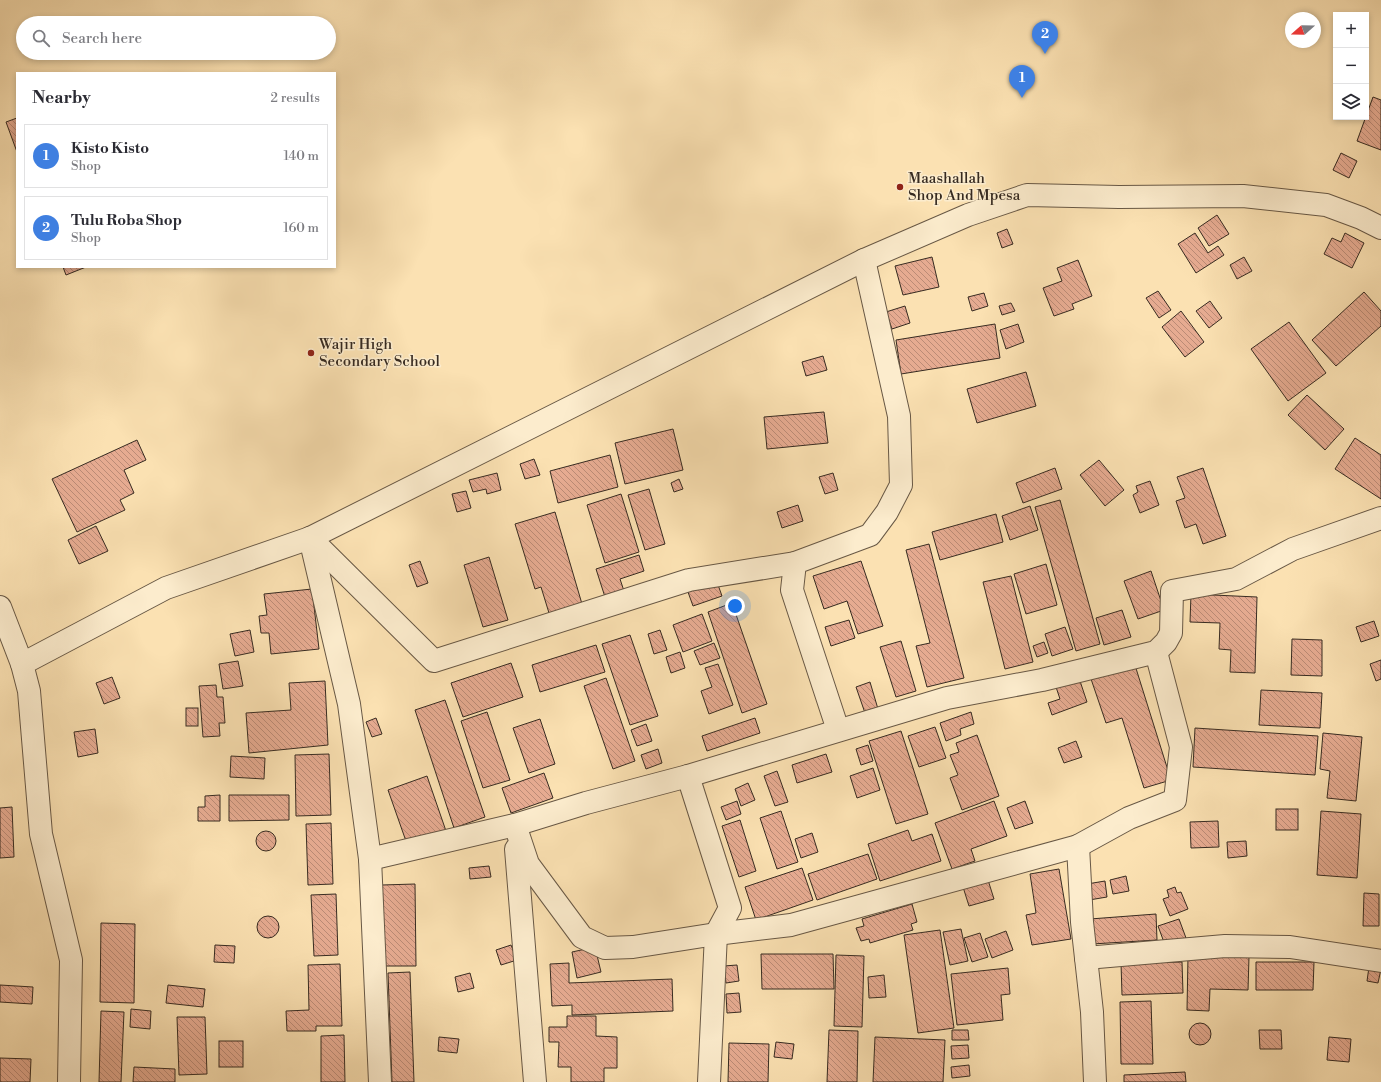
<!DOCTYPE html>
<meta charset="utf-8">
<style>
:root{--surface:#fff;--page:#f7f7f7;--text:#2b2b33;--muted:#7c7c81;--line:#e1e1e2;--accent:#db2777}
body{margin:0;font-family:"Libre Bodoni",serif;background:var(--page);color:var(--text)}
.controls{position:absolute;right:12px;top:12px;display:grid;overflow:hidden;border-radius:0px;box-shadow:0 2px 6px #0003}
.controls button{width:36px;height:36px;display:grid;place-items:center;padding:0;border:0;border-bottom:1px solid var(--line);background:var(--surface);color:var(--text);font:20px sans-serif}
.compass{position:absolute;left:1285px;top:12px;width:36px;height:36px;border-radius:50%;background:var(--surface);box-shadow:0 2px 6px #0003;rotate:250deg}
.you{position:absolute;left:735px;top:606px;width:14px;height:14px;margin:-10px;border:3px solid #fff;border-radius:50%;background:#1a73e8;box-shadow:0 0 0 6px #1a73e833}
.badge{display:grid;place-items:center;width:26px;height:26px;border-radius:50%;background:var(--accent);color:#fff;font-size:13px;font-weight:700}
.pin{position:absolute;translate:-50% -33px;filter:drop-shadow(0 1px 2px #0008)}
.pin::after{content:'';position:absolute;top:21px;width:14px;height:12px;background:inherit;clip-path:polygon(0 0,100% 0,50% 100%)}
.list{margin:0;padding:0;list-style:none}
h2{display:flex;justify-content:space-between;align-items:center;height:52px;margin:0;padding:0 16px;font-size:17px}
h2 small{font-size:13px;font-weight:400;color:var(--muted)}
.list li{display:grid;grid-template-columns:26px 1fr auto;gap:12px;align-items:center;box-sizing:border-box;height:64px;margin:0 8px 8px;padding:0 8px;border:1px solid var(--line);border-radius:0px}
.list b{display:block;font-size:15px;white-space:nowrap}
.list p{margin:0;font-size:13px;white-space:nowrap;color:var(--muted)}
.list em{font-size:13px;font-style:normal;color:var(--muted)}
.icon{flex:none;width:22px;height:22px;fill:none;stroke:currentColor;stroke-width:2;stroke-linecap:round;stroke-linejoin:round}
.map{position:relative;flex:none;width:1381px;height:1082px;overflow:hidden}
.search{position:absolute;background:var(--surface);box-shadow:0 2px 6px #0003;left:16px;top:16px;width:320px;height:44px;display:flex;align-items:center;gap:10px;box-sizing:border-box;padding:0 14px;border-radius:22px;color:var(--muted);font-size:15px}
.panel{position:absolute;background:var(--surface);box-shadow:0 2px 6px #0003;left:16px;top:72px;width:320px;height:196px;border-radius:0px}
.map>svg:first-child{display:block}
.building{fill:url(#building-back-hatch);stroke:#372b21}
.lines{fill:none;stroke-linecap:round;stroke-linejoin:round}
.minor-casing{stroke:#685845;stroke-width:24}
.minor{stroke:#fceccd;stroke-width:22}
.poi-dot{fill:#8f2418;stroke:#fceccd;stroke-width:1.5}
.labels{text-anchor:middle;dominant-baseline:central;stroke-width:3;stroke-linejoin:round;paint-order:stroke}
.poi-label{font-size:15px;fill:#372b21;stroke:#fceccd;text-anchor:start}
</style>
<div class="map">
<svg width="1381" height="1082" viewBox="0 0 1381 1082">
<defs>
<pattern id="building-back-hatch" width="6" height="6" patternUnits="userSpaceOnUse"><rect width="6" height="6" fill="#e6ab91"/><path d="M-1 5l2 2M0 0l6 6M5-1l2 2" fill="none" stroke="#bb8b76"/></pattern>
</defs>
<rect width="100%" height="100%" fill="#fbe1b2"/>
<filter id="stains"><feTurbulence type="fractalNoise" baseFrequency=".005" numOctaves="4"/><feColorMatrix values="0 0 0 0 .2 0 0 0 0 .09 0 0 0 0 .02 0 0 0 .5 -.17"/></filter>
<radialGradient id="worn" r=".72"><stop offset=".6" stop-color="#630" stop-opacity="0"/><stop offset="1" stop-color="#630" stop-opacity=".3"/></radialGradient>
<!-- building -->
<g class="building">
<path d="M1373 97 1381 100V150L1357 141Z"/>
<path d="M17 118V152L6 122Z"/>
<path d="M1341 153 1357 161 1349 178 1333 170Z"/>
<path d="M1217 215 1229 234 1209 246 1198 228Z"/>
<path d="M1007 229 1013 244 1002 248 997 233Z"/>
<path d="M1195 233 1208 253 1218 246 1224 255 1196 273 1178 244Z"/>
<path d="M1345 233 1364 243 1352 268 1324 254 1332 238 1341 242Z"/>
<path d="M932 257 939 287 903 295 895 266Z"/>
<path d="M1244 257 1252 271 1237 279 1230 265Z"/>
<path d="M1078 260 1092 296 1072 304 1074 309 1054 316 1043 288 1062 281 1057 268Z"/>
<path d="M63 267H86L66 275Z"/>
<path d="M1158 291 1171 310 1159 318 1146 298Z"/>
<path d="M1364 292 1381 311V326L1336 366 1312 340Z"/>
<path d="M984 293 988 306 972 311 968 297Z"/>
<path d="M1210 301 1222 318 1209 328 1196 311Z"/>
<path d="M1011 303 1015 311 1002 315 999 306Z"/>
<path d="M905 306 910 323 892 329 886 312Z"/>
<path d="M1181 311 1204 342 1185 357 1162 327Z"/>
<path d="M1289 322 1326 373 1288 401 1251 349Z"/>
<path d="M995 324 1000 358 901 374 896 340Z"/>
<path d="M1018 324 1024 342 1006 349 1000 330Z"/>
<path d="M823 356 827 370 806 376 802 362Z"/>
<path d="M1026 372 1036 406 977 423 967 389Z"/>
<path d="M1307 395 1344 429 1325 450 1288 415Z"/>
<path d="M824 412 828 443 767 449 764 417Z"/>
<path d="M673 429 683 470 625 484 615 443Z"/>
<path d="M1355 438 1381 455V499L1335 469Z"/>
<path d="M137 440 146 460 124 470 134 493 120 500 125 510 77 532 52 479Z"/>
<path d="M610 455 618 487 558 503 550 471Z"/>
<path d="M534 459 540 475 525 479 520 464Z"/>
<path d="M1099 460 1124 490 1105 506 1080 475Z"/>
<path d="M1055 468 1062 489 1023 503 1016 483Z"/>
<path d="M1203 468 1226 536 1203 544 1196 524 1185 528 1176 501 1185 498 1177 477Z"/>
<path d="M497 473 501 490 487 494 486 489 473 492 469 480Z"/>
<path d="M833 473 838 490 825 494 819 477Z"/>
<path d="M679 479 683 489 674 492 671 483Z"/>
<path d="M1150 481 1159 505 1140 513 1133 495 1138 492 1136 486Z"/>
<path d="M649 489 665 544 645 550 628 495Z"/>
<path d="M466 491 471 508 457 512 452 494Z"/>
<path d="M621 494 639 552 605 563 587 505Z"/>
<path d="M1060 500 1100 644 1076 651 1035 507Z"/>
<path d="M798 505 803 521 782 528 777 512Z"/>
<path d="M1030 506 1038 530 1010 540 1002 516Z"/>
<path d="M555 512 582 604 549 613 541 587 535 589 515 524Z"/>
<path d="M996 514 1003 542 940 560 932 532Z"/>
<path d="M96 526 108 551 79 564 68 540Z"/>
<path d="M929 544 964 678 927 687 916 646 930 643 906 550Z"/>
<path d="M639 555 644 571 620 579 624 591 605 597 596 569Z"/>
<path d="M489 557 508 620 483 627 464 565Z"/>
<path d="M420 561 428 583 417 587 409 565Z"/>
<path d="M861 561 883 626 858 634 847 601 824 609 813 576Z"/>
<path d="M1046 564 1057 605 1026 614 1014 574Z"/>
<path d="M1151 571 1164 610 1138 619 1124 581Z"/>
<path d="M1011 576 1033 662 1005 669 983 582Z"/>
<path d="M717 582 722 596 693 606 688 592Z"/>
<path d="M312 589 319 649 271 654 269 633H261L259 616 267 615 264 594Z"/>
<path d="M1191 594 1257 597 1255 673 1230 672 1231 650 1219 649 1220 623 1190 622Z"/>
<path d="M732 603 767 704 742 713 708 612Z"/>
<path d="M1122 610 1131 637 1104 645 1096 618Z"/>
<path d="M702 614 712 641 683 652 673 625Z"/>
<path d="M849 620 855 638 831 646 825 627Z"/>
<path d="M1374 621 1379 636 1361 642 1356 627Z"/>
<path d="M1065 627 1073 649 1052 656 1045 634Z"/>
<path d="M250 630 254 652 235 656 230 634Z"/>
<path d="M660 630 667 650 654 654 648 634Z"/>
<path d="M630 635 658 716 630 725 602 644Z"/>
<path d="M1292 639 1322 640V676L1291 675Z"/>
<path d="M901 641 916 691 896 697 880 647Z"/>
<path d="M1044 642 1048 653 1037 657 1033 646Z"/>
<path d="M714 643 720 658 700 665 694 651Z"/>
<path d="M596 645 605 672 540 692 532 665Z"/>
<path d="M680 652 685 668 671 673 666 657Z"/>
<path d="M1381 660V679L1376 681 1370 664Z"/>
<path d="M238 661 243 686 223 689 219 664Z"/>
<path d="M1134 662 1171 780 1144 788 1122 718 1106 723 1090 676Z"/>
<path d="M511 663 523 697 463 717 451 683Z"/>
<path d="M718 664 733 705 709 714 701 691 712 687 705 668Z"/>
<path d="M112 677 120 698 104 704 96 683Z"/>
<path d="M606 678 635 761 613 769 584 686Z"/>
<path d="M1079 678 1087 702 1052 715 1048 703 1060 699 1056 687Z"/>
<path d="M325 681 328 745 249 753 246 713 291 710 289 683Z"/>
<path d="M870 682 878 709 865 713 856 687Z"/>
<path d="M216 685 217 697H223L225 723H219L220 736 203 737 199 686Z"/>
<path d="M1261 690 1322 693 1320 728 1259 725Z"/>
<path d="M445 700 485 817 454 828 415 710Z"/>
<rect x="186" y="708" width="12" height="18"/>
<path d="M487 712 510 780 483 788 461 721Z"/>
<path d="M971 712 974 724 960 729 961 735 946 741 940 723Z"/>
<path d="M376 718 382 734 372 737 366 722Z"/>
<path d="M755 718 760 733 707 751 702 736Z"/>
<path d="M540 719 555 764 529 773 513 728Z"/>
<path d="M646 724 652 741 637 746 631 730Z"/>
<path d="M935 727 946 758 919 767 908 736Z"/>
<path d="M1195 728 1318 736 1315 775 1193 767Z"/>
<path d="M95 729 98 753 78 757 74 732Z"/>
<path d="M901 731 928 814 896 824 869 741Z"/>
<path d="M1323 733 1362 737 1356 801 1327 798 1330 771 1320 769Z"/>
<path d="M977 735 999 796 962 810 950 778 958 775 950 755 959 752 956 743Z"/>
<path d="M1076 741 1082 757 1064 763 1058 748Z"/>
<path d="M868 745 873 761 861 765 856 749Z"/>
<path d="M658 749 662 763 646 769 641 755Z"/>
<path d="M329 754 331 815 296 816 295 755Z"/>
<path d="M826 754 832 772 797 783 792 765Z"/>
<path d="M231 756 265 758 264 779 230 777Z"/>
<path d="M873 768 880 790 857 798 850 776Z"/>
<path d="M777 771 788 802 775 806 764 776Z"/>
<path d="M544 773 553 798 511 813 502 788Z"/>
<path d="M427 776 446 831 407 844 388 790Z"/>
<path d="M748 783 755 800 741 806 735 789Z"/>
<path d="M220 795V821H198V807H205V796Z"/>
<path d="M229 795H289V820L229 821Z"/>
<path d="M737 801 741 814 726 820 721 807Z"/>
<path d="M994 801 1007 836 971 849 975 861 952 869 935 823Z"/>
<path d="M1025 801 1033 823 1015 829 1007 808Z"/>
<path d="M12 807 14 857 0 858V808Z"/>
<rect x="1276" y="809" width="22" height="21"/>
<path d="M781 811 798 862 777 869 760 818Z"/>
<path d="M1321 811 1361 814 1357 878 1317 875Z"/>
<path d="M740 820 756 871 739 877 722 826Z"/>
<path d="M1218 821 1219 847 1191 848 1190 822Z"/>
<path d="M331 823 333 884 308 885 306 824Z"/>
<path d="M908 830 912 841 932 834 941 861 880 881 868 844Z"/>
<circle cx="266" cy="841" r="10"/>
<path d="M812 833 818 852 801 858 795 839Z"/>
<path d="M1246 841 1247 856 1228 858 1227 842Z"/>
<path d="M868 854 877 879 817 900 808 874Z"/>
<path d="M489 866 491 877 470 879 469 868Z"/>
<path d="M802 868 813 900 756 920 745 887Z"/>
<path d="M1059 869 1071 939 1032 945 1026 915 1036 913 1030 874Z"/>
<path d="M1126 876 1129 891 1113 894 1110 880Z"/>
<path d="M988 880 994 899 969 906 963 887Z"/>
<path d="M1105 881 1107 897 1089 900 1087 884Z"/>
<path d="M415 884 416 966H383L382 885Z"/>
<path d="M1175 887 1177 893 1181 892 1188 909 1170 916 1163 899 1169 897 1167 890Z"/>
<path d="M1364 893 1379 894V926H1363Z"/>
<path d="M336 894 338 955 314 956 311 895Z"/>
<path d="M912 904 917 922 911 924 913 930 870 943 869 939 861 941 856 928 864 926 862 919Z"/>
<path d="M1156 914 1157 940 1092 944 1090 919Z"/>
<circle cx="268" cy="927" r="11"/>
<path d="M1179 919 1186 938 1165 945 1158 926Z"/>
<path d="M101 923 135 924 134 1003 100 1002Z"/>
<path d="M961 929 968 961 950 965 943 932Z"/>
<path d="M940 930 954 1028 918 1033 904 935Z"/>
<path d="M1006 931 1013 950 992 958 985 939Z"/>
<path d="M980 933 988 957 972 962 964 938Z"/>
<path d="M215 945 235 946 234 963 214 962Z"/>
<path d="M511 945 517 960 501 965 496 950Z"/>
<path d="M595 947 601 972 577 978 572 952Z"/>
<path d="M761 954H833L834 989H762Z"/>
<path d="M836 955 864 956 862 1027 834 1026Z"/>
<path d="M1188 956 1249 957 1248 990 1210 989 1209 1011 1187 1010Z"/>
<path d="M1182 962 1183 993 1122 995 1121 963Z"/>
<path d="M1256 962H1314L1313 990H1256Z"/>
<path d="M569 963V983L672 979 673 1011 572 1015V1005L552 1006 550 964Z"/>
<path d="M340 964 342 1026H316V1031H287L286 1011 309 1010 308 965Z"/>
<path d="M737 965 739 981 726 983 724 966Z"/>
<path d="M1369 967 1381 969 1378 983 1367 981Z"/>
<path d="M1008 968 1010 994 1001 995 1003 1020 957 1025 951 974Z"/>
<path d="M410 972 414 1082H392L388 973Z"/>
<path d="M470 973 474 988 458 992 455 977Z"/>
<path d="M884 975 886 997 869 998 868 977Z"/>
<path d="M0 985 33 987 32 1004 0 1002Z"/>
<path d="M168 985 205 989 203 1007 166 1003Z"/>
<path d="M739 993 741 1012 727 1013 726 994Z"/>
<path d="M1151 1001 1153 1064H1121L1120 1002Z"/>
<path d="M131 1009 151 1011 150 1029 130 1027Z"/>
<path d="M101 1011 124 1012 121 1082H99Z"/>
<path d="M567 1016H596V1036L617 1037V1068H604V1082H571V1067H558L559 1042H549V1027H567Z"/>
<path d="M177 1017H205L207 1074 179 1075Z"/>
<circle cx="1200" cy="1034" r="11"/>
<path d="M829 1030 858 1031 857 1082H827Z"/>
<path d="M952 1030H968L969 1040H952Z"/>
<path d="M1259 1030H1281L1282 1049H1260Z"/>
<path d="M344 1035 345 1082H321V1036Z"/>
<path d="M439 1037 459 1039 457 1053 438 1051Z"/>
<path d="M875 1037 945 1040 943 1082H873Z"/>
<path d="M1329 1037 1351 1039 1349 1062 1327 1060Z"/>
<rect x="219" y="1041" width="24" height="26"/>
<path d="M776 1042 794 1044 792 1059 774 1057Z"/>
<path d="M729 1043 769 1044 768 1082H728Z"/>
<path d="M968 1045 969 1058 952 1059 951 1046Z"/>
<path d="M0 1058 31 1059 30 1082H0Z"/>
<path d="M969 1065 970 1076 952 1078 951 1067Z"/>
<path d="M134 1067 175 1069V1082H133Z"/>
<path d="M1185 1072 1186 1082H1124V1075Z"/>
</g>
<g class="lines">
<!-- minor casing -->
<g class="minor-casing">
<g id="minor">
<path d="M310 538 349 704 370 859 380 1082"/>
<path d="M310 538 434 661 689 580 795 563"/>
<path d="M0 607 22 664"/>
<path d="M838 730 792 590 795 563 870 535 887 512 901 485 899 416 864 260"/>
<path d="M688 776 730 908 716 934 709 1082"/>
<path d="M515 825 528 864 582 937 605 948 633 947 716 934 791 925 1078 846 1129 818 1175 800 1181 747 1156 652"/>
<path d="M1078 846 1082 922 1092 1012 1095 1082"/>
<path d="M516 849 535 1082"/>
<path d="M370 859 515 825 586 803 688 776 947 698 1042 680 1156 652 1166 642 1171 633 1172 591 1236 579 1293 549 1381 518"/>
<path d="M1086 958 1225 946 1290 947 1381 961"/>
<path d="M69 1082 71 960 41 834 29 691 22 664 166 588 310 538 864 260 968 215 1027 195 1119 197 1243 196 1326 205 1361 218 1381 228"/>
</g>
</g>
<!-- minor -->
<use href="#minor" class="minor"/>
</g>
<!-- markers -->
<g class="poi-dot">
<circle cx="900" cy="187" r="4"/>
<circle cx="311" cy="353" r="4"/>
</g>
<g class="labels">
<!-- poi labels -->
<g class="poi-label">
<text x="908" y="178">Maashallah<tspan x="908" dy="17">Shop And Mpesa</tspan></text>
<text x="319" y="344">Wajir High<tspan x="319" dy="17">Secondary School</tspan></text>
</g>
</g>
<rect width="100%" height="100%" filter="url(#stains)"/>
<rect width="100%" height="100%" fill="url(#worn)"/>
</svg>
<div class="controls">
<button>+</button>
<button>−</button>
<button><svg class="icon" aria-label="layers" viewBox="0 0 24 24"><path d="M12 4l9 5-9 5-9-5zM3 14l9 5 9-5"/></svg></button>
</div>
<svg class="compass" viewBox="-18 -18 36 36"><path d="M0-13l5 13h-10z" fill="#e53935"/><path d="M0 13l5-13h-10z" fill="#7c7c81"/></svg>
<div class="you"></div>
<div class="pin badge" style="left:1022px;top:98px;background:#3f7fe0">1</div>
<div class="pin badge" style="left:1045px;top:54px;background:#3f7fe0">2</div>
<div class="search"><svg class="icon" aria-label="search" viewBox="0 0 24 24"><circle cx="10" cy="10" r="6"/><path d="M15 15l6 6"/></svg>Search here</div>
<section class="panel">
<h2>Nearby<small>2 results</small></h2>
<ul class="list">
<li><span class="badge" style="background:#3f7fe0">1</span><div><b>Kisto Kisto</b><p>Shop</p></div><em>140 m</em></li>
<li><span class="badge" style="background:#3f7fe0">2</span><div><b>Tulu Roba Shop</b><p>Shop</p></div><em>160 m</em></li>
</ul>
</section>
</div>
